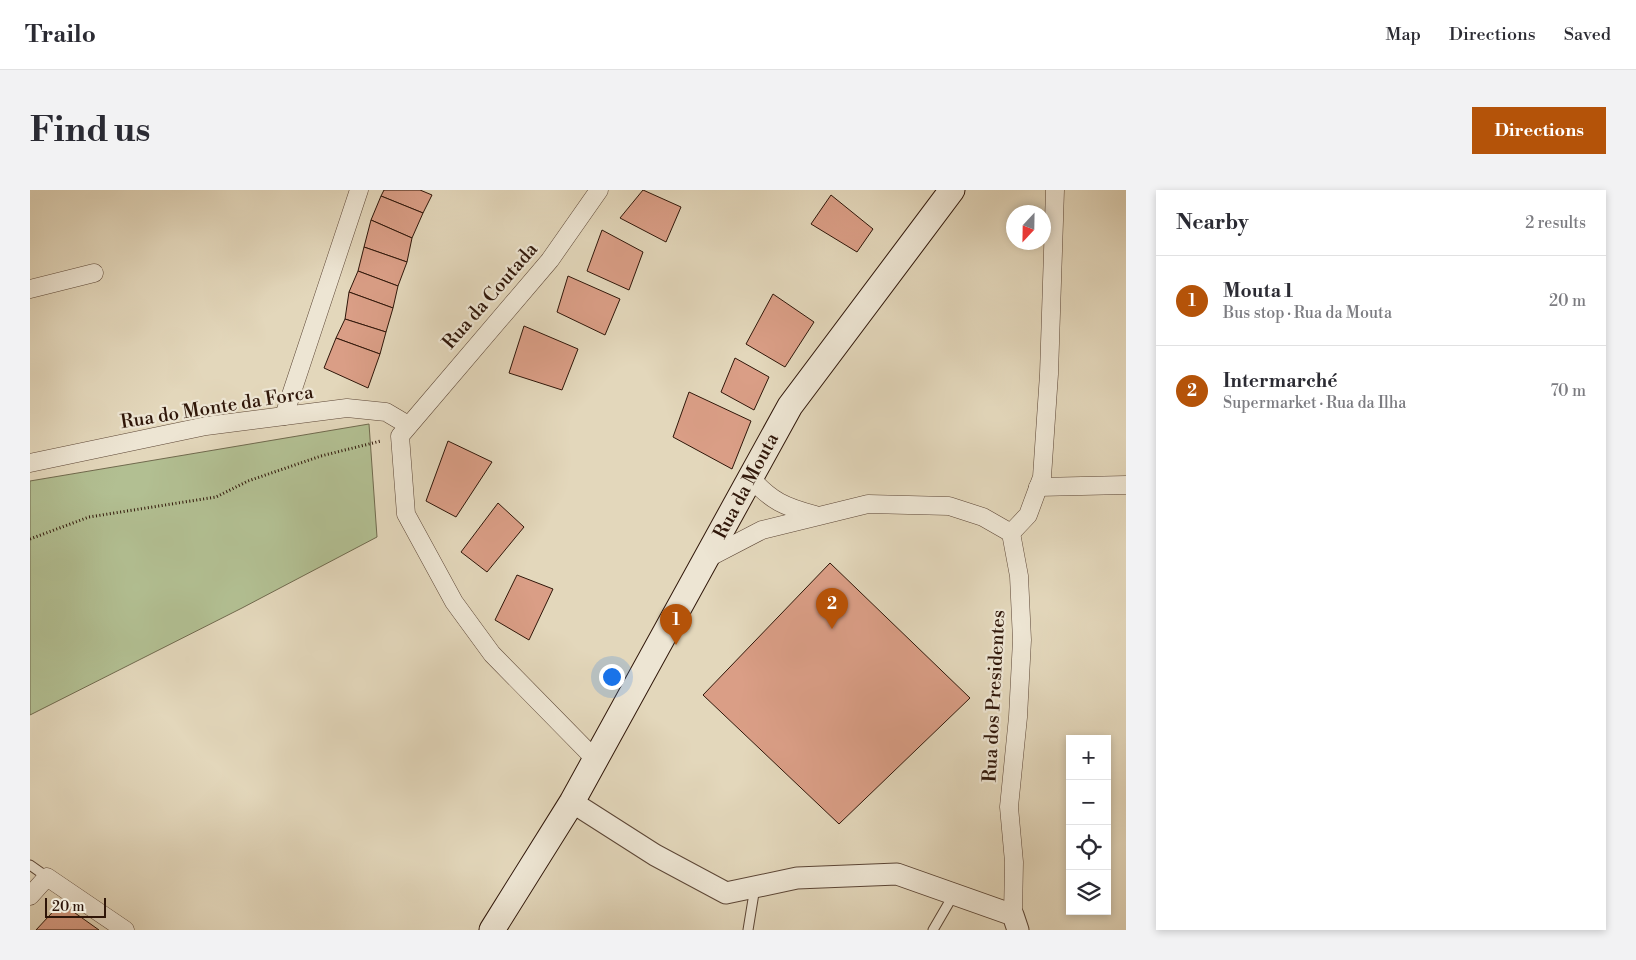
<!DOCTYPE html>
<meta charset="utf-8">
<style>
:root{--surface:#fff;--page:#f2f2f3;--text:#2b2b33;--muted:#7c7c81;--line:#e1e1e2;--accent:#b45309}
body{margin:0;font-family:"Libre Bodoni",serif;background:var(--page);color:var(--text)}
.controls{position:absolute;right:15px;bottom:15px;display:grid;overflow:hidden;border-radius:0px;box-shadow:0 2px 8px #0003}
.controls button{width:45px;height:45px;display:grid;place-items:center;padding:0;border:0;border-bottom:1px solid var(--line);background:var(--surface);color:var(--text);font:25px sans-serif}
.compass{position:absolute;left:976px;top:15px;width:45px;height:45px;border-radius:50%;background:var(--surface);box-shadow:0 2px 8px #0003;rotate:202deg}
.scale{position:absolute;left:15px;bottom:12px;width:61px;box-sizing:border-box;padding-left:5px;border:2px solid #2f1609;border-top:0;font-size:14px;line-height:18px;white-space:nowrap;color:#2f1609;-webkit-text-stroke:4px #ede5d3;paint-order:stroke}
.you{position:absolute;left:581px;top:486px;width:18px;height:18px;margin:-12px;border:4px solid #fff;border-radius:50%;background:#1a73e8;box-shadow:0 0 0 8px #1a73e833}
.badge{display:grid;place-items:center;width:32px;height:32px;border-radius:50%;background:var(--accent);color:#fff;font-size:16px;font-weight:700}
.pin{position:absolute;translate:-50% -41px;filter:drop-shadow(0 1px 2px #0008)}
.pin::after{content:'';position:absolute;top:26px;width:18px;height:15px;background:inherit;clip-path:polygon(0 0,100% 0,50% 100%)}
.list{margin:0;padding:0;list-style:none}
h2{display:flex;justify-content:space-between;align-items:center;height:65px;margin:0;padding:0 20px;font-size:21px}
h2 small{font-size:16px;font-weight:400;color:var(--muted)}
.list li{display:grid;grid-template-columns:32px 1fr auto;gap:15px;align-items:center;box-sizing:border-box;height:90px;padding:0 20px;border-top:1px solid var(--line)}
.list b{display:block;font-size:19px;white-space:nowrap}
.list p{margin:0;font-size:16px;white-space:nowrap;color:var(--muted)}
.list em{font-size:16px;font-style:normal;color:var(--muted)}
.icon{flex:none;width:28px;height:28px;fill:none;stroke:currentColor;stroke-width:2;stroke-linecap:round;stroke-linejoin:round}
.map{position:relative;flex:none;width:1096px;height:740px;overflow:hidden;border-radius:0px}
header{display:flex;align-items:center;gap:30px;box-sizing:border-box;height:70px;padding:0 25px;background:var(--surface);border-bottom:1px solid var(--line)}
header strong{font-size:24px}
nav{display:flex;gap:28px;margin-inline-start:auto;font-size:18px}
.intro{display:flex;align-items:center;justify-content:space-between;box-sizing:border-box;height:120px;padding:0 30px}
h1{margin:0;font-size:35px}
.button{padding:12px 22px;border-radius:0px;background:var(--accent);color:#fff;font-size:18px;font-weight:700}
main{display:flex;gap:30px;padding:0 30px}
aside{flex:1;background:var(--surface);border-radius:0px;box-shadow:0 2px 8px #0003}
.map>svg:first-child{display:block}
.green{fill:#b2bf92;stroke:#706a4e}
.building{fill:#da9e86;stroke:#2f1609}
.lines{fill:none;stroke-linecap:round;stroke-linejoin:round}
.service-casing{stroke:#5c4636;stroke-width:11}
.minor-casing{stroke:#5c4636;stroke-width:19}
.tertiary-casing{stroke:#5c4636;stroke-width:23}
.secondary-casing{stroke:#2f1609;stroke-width:27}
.path{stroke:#2f1609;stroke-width:3;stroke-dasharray:1 2.5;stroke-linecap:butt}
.service{stroke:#ede5d3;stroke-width:9}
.minor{stroke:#ede5d3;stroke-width:18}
.tertiary{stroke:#ede5d3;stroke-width:21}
.secondary{stroke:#ede5d3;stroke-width:25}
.labels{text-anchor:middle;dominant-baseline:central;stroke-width:4.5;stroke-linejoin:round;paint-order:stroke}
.street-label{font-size:19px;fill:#2f1609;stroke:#ede5d3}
</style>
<header>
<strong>Trailo</strong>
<nav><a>Map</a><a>Directions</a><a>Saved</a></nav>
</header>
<div class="intro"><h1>Find us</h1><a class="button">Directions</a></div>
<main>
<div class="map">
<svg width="1096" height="740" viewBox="0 0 1096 740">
<rect width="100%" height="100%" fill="#e3d7bb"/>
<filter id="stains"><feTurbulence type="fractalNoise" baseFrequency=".004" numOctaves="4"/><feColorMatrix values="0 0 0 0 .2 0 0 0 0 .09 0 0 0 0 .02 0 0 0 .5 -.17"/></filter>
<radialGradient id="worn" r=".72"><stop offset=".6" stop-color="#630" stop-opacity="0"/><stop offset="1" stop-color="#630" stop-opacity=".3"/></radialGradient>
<!-- green -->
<path class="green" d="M339 234 347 347 212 418 0 525V291Z"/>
<!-- building -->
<g class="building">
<path d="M354 0H390L402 5 393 23 351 6Z"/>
<path d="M613 0 651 17 636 52 590 28Z"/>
<path d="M801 5 843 39 827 62 781 34Z"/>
<path d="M351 6 393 23 382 48 341 30Z"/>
<path d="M341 30 382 48 377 72 334 57Z"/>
<path d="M572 40 613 62 599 100 557 81Z"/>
<path d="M334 57 377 72 368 96 328 81Z"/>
<path d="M328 81 368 96 363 118 319 102Z"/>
<path d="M538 86 590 109 575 145 527 122Z"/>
<path d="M319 102 363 118 356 142 315 129Z"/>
<path d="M743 104 784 132 755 177 716 154Z"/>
<path d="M315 129 356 142 350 164 306 148Z"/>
<path d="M494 136 548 159 532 200 479 183Z"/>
<path d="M306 148 350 164 338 198 294 178Z"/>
<path d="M705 168 739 187 724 220 691 202Z"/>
<path d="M659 202 721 231 702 279 643 247Z"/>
<path d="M418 251 462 272 426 327 396 311Z"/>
<path d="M468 313 494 337 457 382 431 362Z"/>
<path d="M800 373 940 508 809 634 673 505Z"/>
<path d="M487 385 523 399 499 450 465 430Z"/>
<path d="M31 713 69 740H6Z"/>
</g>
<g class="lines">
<!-- service casing -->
<g class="service-casing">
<g id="service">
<path d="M0 675 17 687"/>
<path d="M718 740 725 697"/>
<path d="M903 740 924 704"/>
</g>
</g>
<!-- minor casing -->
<g class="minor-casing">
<g id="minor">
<path d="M0 99 64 83"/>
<path d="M254 226 329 0"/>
<path d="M0 273 176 236 317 218 356 222 378 235"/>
<path d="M721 288C741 311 755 317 785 325"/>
<path d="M1008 297 1096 295"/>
<path d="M981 343 989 386 992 450 988 527 979 617 984 672 983 725"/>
<path d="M981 343 998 325 1012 287 1019 184 1025 0"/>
<path d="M678 368 732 340 838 314 919 316 953 327 981 343"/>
<path d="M566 570 462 464 424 412 376 324 370 246 520 70 569 0"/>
<path d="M0 706 17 687 95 740"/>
</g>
</g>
<!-- tertiary casing -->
<g class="tertiary-casing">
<path id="tertiary" d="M542 612 625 665 696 703 767 688 867 684 983 725 988 740"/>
</g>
<!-- secondary casing -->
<g class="secondary-casing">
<path id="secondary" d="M462 740 542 612 760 216 922 0"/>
</g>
<!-- path -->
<path class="path" d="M0 349 59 327 186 307 218 291 291 266 351 251"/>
<!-- service -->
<use href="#service" class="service"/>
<!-- minor -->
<use href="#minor" class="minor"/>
<!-- tertiary -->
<use href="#tertiary" class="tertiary"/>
<!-- secondary -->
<use href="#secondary" class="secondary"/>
</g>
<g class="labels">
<!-- street labels -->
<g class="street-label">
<text transform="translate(460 106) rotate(-49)">Rua da Coutada</text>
<text transform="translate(187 217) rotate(-9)">Rua do Monte da Forca</text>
<text transform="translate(716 296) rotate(-62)">Rua da Mouta</text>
<text transform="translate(964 506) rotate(-87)">Rua dos Presidentes</text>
</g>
</g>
<rect width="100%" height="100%" filter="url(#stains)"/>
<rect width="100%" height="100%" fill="url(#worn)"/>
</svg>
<div class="controls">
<button>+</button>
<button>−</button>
<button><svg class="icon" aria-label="locate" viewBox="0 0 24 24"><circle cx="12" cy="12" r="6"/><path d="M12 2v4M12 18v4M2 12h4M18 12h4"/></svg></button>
<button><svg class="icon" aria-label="layers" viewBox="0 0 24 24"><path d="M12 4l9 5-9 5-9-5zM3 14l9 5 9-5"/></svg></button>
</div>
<svg class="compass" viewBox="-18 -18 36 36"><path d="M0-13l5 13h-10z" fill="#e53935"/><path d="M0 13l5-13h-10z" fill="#7c7c81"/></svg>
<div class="scale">20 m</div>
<div class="you"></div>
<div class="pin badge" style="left:646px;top:455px">1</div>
<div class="pin badge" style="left:802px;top:439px">2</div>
</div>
<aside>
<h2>Nearby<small>2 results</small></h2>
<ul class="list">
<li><span class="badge">1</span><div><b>Mouta 1</b><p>Bus stop · Rua da Mouta</p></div><em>20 m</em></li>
<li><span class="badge">2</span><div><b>Intermarché</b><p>Supermarket · Rua da Ilha</p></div><em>70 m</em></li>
</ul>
</aside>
</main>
